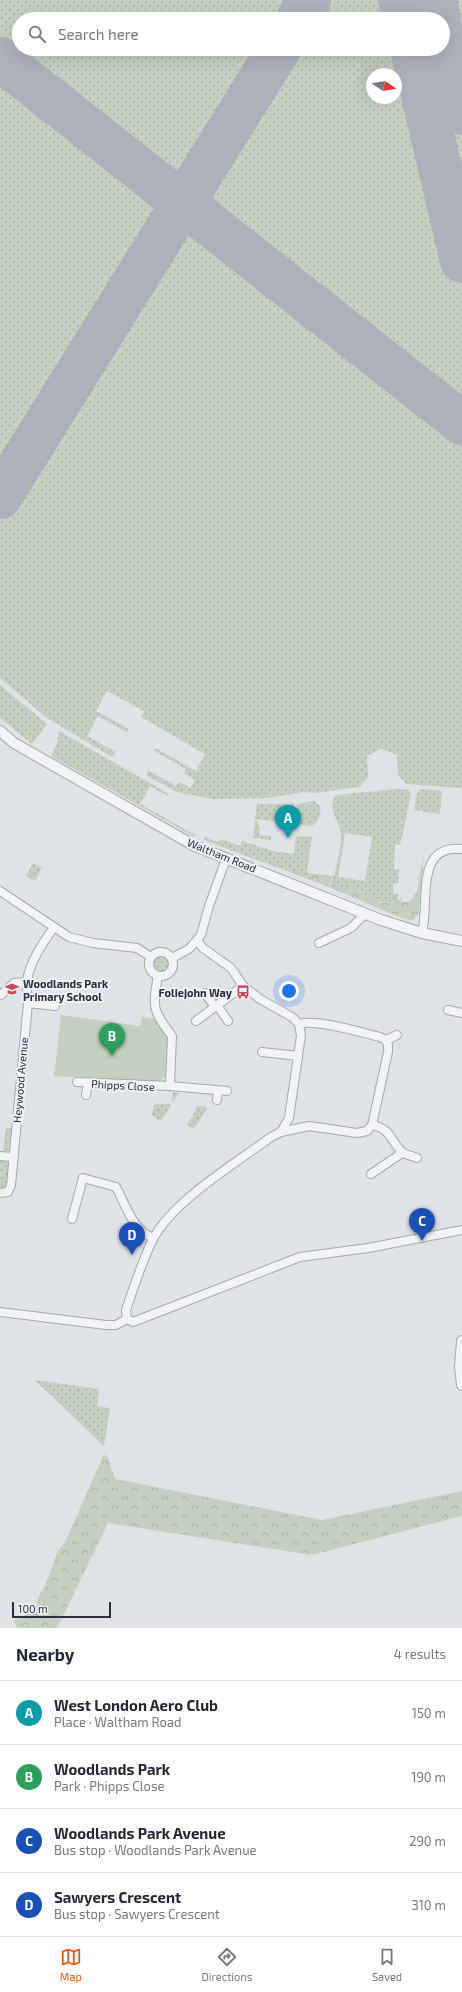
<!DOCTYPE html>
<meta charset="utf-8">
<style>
:root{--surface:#fff;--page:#f2f2f3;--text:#1f2937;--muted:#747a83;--line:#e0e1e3;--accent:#ea580c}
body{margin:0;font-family:"Exo 2",sans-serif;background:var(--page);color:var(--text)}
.compass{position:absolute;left:366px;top:68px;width:36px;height:36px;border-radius:50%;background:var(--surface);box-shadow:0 4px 16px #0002;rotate:102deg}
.scale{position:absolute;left:12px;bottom:10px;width:99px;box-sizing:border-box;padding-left:4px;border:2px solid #292f3e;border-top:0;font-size:11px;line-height:14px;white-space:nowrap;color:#292f3e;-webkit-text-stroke:3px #eef1f5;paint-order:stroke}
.you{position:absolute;left:289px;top:991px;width:14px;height:14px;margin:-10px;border:3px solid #fff;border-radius:50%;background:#1a73e8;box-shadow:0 0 0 6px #1a73e833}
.badge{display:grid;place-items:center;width:26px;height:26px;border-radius:50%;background:var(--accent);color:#fff;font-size:13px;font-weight:700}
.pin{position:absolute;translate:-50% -33px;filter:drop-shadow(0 1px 2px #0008)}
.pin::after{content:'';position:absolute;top:21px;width:14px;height:12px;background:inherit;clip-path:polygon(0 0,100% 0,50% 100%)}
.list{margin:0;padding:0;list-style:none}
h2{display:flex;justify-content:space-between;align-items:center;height:52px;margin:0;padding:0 16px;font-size:17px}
h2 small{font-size:13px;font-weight:400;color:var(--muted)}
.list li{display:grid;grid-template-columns:26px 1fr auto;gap:12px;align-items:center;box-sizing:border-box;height:64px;padding:0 16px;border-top:1px solid var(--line)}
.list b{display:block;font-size:15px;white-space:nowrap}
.list p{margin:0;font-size:13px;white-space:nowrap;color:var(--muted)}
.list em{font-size:13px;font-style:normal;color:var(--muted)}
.icon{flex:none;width:22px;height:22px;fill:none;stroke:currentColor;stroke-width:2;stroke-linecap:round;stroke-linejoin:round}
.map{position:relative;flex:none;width:462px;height:1628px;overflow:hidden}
.search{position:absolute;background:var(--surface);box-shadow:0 4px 16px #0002;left:12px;right:12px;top:12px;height:44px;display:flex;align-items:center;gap:10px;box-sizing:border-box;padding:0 14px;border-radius:22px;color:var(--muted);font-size:15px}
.sheet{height:308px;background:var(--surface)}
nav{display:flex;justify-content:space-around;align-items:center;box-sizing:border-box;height:56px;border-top:1px solid var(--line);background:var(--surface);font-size:11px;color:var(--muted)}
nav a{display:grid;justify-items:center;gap:2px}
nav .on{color:var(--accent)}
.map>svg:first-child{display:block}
.grass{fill:url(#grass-dots);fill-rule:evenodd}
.forest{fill:url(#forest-crowns)}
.park{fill:#c4d1c0}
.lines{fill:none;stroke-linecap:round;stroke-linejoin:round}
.runway{stroke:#acb1bc;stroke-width:44}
.minor-casing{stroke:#a5a9b1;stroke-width:10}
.tertiary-casing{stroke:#a5a9b1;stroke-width:12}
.minor{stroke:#f1f3f6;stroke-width:8}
.tertiary{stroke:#f1f3f6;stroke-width:10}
.labels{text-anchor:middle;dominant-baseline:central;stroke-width:4;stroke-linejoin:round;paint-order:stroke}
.street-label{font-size:11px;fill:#292f3e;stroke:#eef1f5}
.poi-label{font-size:11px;font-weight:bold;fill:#292f3e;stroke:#eef1f5;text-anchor:start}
</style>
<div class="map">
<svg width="462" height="1628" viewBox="0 0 462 1628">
<defs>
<pattern id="grass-dots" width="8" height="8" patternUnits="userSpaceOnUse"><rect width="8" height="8" fill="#c4d1c0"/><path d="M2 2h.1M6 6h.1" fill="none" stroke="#a8b4a6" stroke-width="1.8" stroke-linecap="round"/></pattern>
<pattern id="forest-crowns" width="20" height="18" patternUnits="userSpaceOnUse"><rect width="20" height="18" fill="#c4d1c0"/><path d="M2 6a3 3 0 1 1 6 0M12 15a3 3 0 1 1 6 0" fill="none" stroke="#a8b4a6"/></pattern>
</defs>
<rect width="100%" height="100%" fill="#dfe2e7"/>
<!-- grass -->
<g class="grass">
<path d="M0 0H462V788L406 784 398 775 397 755 381 749 367 756 368 777 360 787 314 793 304 792 269 798 212 799 177 792 147 776 148 770 176 786 179 782 190 788 195 780 184 773 186 769 153 750 155 748 196 771 205 754 141 717 144 711 107 691 96 711 129 729 127 732 98 716 87 736 116 752 112 757 47 718 0 678ZM19 19H443V49H19ZM372 74H396V98H372Z"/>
<path d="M0 685 47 724 32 744 0 718Z"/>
<path d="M59 731 169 794 168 796 150 786 140 804 197 836H193L51 756 57 744Z"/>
<path d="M397 789 409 790 411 795 400 845H395L394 869 399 870 398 883H393V894H398V900H400L402 895 401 903C381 902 376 904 360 890H341L340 892 329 887C335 879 342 845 341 834 340 822 328 811 334 798L337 795ZM345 833 372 837 365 881 338 877Z"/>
<path d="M422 789 442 791 440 814 422 812V810L414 811 417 793Z"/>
<path d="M313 801C326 805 320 821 312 826L295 824 297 804Z"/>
<path d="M257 804H294L292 823 255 819Z"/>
<path d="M255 821 261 822H258V826L260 827 259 835 271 836V840L253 838Z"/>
<path d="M296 836 312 837 307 872 309 873 311 880 204 840V837L218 842 220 839 240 846 242 841 273 851 294 854Z"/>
<path d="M33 863 42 868 35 881 26 876Z"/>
<circle cx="161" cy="964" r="9"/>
<path d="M173 1092H179L161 1121 151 1115 155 1104H172Z"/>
<path d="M196 1106 208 1107 194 1129 187 1125 196 1110Z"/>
<path d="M6 1128H11L9 1151 3 1150Z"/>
<path d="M0 1160 9 1161 7 1187 3 1190 0 1189Z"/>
<path d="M35 1380 99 1389 97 1406 110 1408 104 1446Z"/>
</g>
<!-- forest -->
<g class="forest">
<path d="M424 852 419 913 414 920 404 919 340 892 344 886 350 885 380 903 408 902 412 899 417 891Z"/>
<path d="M309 873 333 876 329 887 311 880Z"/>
<path d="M104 1454 108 1458 115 1479 322 1520 462 1491V1516L312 1555 108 1523 57 1628H17L14 1620 21 1618 36 1607 39 1596 45 1586 57 1553 68 1536Z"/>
</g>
<!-- park -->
<path class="park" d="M61 1015 140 1026 142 1017 155 1019 168 1037 166 1076 157 1083 54 1076Z"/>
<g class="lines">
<!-- runway -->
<g class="runway">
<path d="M400 0 405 19"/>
<path d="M435 0 439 19"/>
<path d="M298 19 309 0"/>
<path d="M443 34 462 113"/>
<path d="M412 49 462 261"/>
<path d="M0 59 462 423"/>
<path d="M0 497 279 49"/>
</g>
<!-- minor casing -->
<g class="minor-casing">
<g id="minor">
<path d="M0 891 69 937 93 943 137 948 151 957"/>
<path d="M422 933C430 902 414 844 462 849"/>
<path d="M197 941 203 948 231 968 243 986 260 999 292 1017 299 1024 301 1035 289 1118 281 1132 271 1137C236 1163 174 1200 153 1239 142 1261 134 1287 126 1310L127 1319 133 1322 300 1257 368 1248 462 1230"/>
<path d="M319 943 351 928 365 914"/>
<circle cx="161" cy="964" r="12"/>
<path d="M172 958 189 949 201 935 209 906 226 859"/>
<path d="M158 976C152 1008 153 1011 172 1036L170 1086"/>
<path d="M205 993 215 1007"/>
<path d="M1 995 14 983 27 982"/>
<path d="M28 1003 55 1006"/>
<path d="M217 1005 228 1021"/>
<path d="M448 1010 462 1013"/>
<path d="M196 1021 243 986"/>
<path d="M386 1040 397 1035"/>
<path d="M262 1052 298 1056"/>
<path d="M77 1082 170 1086 227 1091"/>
<path d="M86 1095 88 1083"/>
<path d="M217 1100 218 1091"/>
<path d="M372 1125C392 1129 390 1141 402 1152 405 1155 413 1156 417 1158"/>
<path d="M281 1132 309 1126 357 1133 367 1131 372 1125 388 1052V1045L386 1040 380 1037C363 1033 314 1018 299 1024"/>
<path d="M0 1156 13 1157"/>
<path d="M371 1174 402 1153"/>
<path d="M0 1193 8 1192 11 1185 28 1003C28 996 26 988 27 981 30 961 43 943 54 927"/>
<path d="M72 1219 83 1178 116 1187C126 1206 133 1230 153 1238"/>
<path d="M0 1312 106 1325H116L127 1319"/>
</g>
</g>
<!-- tertiary casing -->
<g class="tertiary-casing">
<g id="tertiary">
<path d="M0 731 14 743 195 846 381 920 422 933 462 941"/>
<path d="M462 1341 460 1367 462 1385"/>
</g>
</g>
<!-- minor -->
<use href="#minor" class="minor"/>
<!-- tertiary -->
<use href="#tertiary" class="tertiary"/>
</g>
<!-- icons -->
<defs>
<g id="school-bare" transform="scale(1.08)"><path d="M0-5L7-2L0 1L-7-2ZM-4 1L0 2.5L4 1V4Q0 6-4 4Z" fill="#c74a55" stroke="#eef1f5" stroke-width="2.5" paint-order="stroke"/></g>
<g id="bus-bare" transform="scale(1.08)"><path d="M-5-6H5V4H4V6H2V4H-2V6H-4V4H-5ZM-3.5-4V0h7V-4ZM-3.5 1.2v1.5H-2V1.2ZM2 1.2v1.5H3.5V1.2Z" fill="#c74a55" stroke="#eef1f5" stroke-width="2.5" paint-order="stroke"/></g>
</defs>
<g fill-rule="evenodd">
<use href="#school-bare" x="12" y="989"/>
<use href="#bus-bare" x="243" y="992"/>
</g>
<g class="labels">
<!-- street labels -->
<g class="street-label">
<text transform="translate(222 855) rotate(22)">Waltham Road</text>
<text transform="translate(20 1080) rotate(-85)">Heywood Avenue</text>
<text transform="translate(123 1085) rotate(3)">Phipps Close</text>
</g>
<!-- poi labels -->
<g class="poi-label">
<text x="23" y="983">Woodlands Park<tspan x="23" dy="13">Primary School</tspan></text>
<text x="232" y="992" text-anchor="end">Foliejohn Way</text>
</g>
</g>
</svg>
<svg class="compass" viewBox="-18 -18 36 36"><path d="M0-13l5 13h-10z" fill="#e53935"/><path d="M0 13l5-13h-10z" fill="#747a83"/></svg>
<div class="scale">100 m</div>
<div class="you"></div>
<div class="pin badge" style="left:288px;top:838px;background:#0f9aa8">A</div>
<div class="pin badge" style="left:112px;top:1056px;background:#2e9e5b">B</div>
<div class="pin badge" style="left:422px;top:1241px;background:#1a4fb4">C</div>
<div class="pin badge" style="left:132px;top:1255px;background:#1a4fb4">D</div>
<div class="search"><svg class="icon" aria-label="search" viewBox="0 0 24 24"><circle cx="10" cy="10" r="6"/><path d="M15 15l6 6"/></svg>Search here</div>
</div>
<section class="sheet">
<h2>Nearby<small>4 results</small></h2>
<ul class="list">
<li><span class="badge" style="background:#0f9aa8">A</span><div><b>West London Aero Club</b><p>Place · Waltham Road</p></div><em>150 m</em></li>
<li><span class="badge" style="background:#2e9e5b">B</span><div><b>Woodlands Park</b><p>Park · Phipps Close</p></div><em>190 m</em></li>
<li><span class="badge" style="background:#1a4fb4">C</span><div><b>Woodlands Park Avenue</b><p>Bus stop · Woodlands Park Avenue</p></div><em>290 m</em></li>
<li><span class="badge" style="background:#1a4fb4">D</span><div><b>Sawyers Crescent</b><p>Bus stop · Sawyers Crescent</p></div><em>310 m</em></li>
</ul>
</section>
<nav>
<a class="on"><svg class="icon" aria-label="map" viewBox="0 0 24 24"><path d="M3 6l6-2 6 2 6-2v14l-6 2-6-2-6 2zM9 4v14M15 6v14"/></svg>Map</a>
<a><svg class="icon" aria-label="directions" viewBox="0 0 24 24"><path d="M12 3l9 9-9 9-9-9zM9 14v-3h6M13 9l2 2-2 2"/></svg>Directions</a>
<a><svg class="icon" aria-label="saved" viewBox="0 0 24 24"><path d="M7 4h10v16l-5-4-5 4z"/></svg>Saved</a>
</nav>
